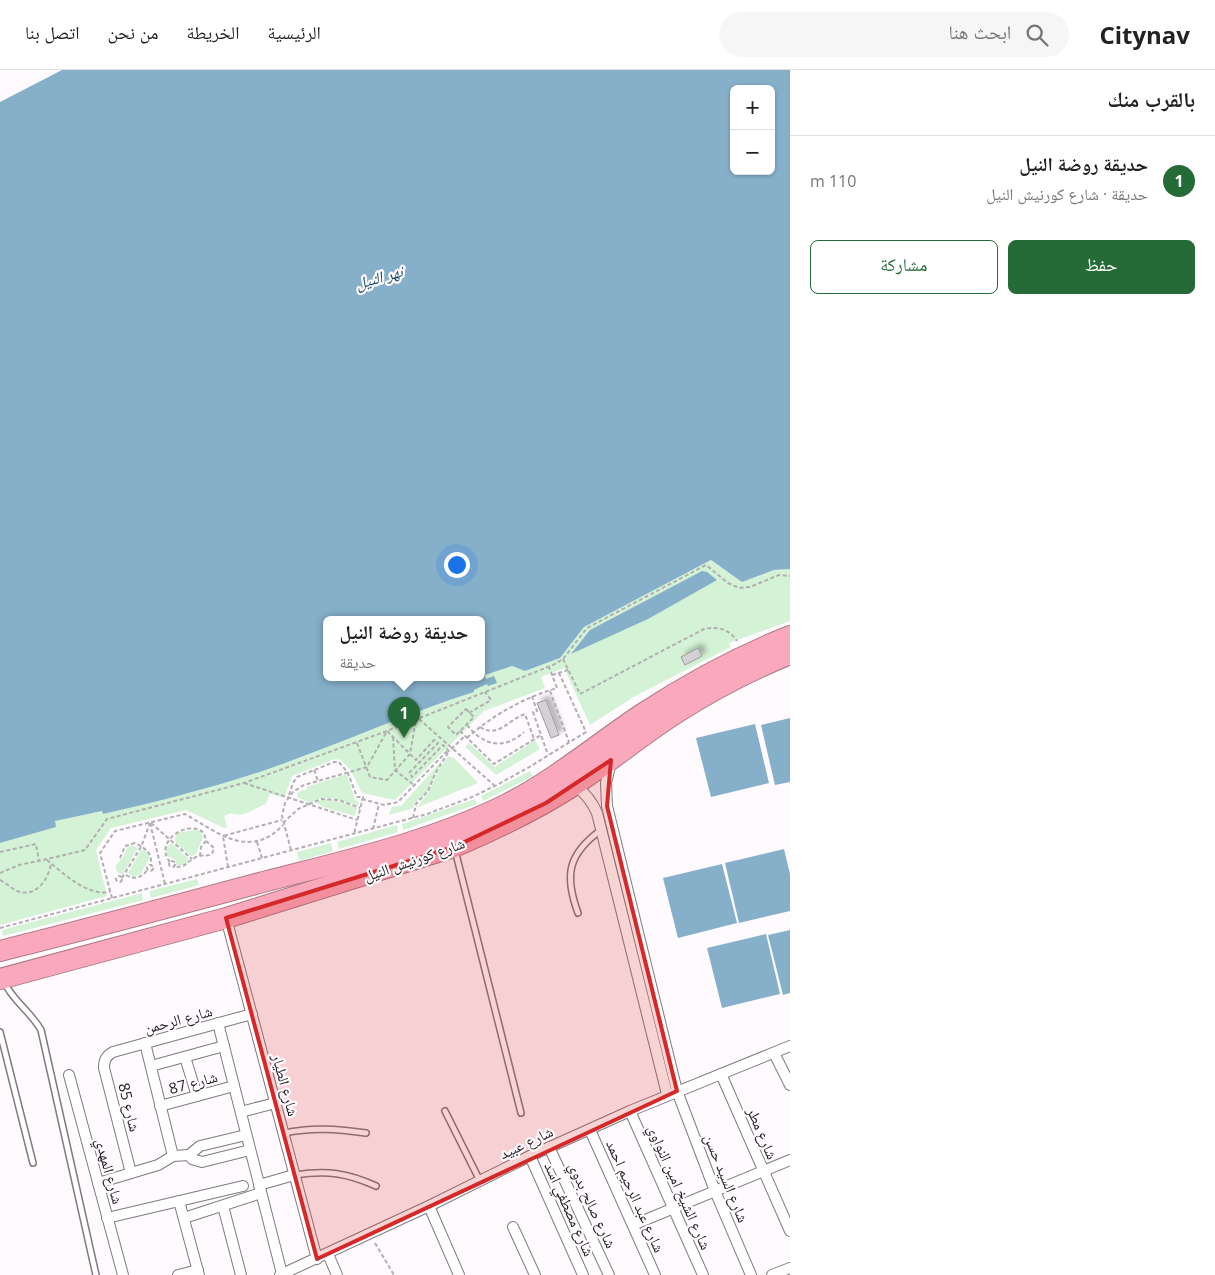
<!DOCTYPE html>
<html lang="ar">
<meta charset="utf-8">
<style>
:root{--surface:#fff;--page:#f6f6f6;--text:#222;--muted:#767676;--line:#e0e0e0;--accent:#256b37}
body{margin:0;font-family:"Open Sans","Noto Naskh Arabic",sans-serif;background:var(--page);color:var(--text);direction:rtl}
.controls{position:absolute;right:15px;top:15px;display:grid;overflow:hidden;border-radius:8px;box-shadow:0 1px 4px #0004}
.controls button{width:45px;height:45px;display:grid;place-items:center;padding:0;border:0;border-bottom:1px solid var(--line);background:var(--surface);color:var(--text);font:25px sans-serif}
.you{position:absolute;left:456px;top:494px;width:18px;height:18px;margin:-12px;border:4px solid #fff;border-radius:50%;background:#1a73e8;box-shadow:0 0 0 8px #1a73e833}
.badge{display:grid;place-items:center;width:32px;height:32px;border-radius:50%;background:var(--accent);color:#fff;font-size:16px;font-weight:700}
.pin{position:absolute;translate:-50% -41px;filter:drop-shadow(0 1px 2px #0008)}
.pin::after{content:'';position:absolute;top:26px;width:18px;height:15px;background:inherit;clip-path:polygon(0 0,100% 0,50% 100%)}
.popup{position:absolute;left:323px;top:546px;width:162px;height:65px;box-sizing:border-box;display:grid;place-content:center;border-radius:8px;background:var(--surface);filter:drop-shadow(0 1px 4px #0005);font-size:16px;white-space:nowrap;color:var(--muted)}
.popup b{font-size:19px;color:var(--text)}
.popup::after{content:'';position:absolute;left:50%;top:100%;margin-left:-10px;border:10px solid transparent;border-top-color:var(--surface)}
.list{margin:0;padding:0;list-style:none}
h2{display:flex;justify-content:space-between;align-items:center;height:65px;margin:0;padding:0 20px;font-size:21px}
h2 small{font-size:16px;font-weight:400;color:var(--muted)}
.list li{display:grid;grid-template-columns:32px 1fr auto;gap:15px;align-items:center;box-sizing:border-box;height:90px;padding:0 20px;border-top:1px solid var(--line)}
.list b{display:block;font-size:19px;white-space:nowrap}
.list p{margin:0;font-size:16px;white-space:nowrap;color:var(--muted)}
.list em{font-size:16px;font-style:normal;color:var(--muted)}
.actions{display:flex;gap:10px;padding:15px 20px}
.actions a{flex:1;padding:11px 0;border:1px solid var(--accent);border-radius:8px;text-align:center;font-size:18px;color:var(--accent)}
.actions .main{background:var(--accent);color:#fff}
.icon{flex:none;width:28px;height:28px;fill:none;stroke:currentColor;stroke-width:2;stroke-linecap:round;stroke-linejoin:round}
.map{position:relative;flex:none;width:790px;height:1205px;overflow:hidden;direction:ltr}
header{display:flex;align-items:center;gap:30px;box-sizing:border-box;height:70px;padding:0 25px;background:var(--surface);border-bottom:1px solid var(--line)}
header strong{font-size:24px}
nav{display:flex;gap:28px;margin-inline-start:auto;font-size:18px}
.search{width:350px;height:45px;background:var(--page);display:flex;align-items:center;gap:12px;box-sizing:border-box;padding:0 18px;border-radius:28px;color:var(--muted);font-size:19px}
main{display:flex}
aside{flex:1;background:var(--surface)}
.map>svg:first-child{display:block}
.green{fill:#d4f2d5}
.water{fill:#86b0ca;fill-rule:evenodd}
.building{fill:#d4d0d4;stroke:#9d9a9d;filter:url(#shadow)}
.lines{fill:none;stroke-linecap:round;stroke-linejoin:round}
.lane-casing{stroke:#7f7b7f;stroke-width:8}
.street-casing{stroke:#7f7b7f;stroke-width:12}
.highway-casing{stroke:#ac7884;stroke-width:22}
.path{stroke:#b2afb2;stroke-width:2;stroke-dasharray:4 2.5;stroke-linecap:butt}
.lane{stroke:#fff;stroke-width:5}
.street{stroke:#fff;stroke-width:10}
.highway{stroke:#f9a9bb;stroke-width:20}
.marked{fill:#d62828;fill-opacity:0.2;stroke:#d62828;stroke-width:4;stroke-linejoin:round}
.labels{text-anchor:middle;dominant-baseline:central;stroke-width:4.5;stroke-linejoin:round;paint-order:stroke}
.street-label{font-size:15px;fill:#1e1d1e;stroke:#fefafe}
.water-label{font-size:16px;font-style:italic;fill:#1a4e69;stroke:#fefafe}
</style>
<header>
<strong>Citynav</strong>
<div class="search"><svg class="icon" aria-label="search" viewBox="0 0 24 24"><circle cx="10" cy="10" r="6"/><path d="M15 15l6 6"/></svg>ابحث هنا</div>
<nav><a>الرئيسية</a><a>الخريطة</a><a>من نحن</a><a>اتصل بنا</a></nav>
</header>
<main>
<aside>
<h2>بالقرب منك<small></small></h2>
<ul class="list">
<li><span class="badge">1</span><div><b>حديقة روضة النيل</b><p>حديقة · شارع كورنيش النيل</p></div><em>110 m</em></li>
</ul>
<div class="actions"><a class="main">حفظ</a><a>مشاركة</a></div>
</aside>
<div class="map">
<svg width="790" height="1205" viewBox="0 0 790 1205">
<defs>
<filter id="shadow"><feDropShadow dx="4.5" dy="-4.5" stdDeviation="2.5" flood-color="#0004"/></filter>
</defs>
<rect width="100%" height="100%" fill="#fefafe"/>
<!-- green -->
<g class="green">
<path d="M711 490 742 512 774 500 790 499V551L729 573 731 577 635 626 590 655 564 598 541 607 545 618 484 641 395 730 362 723 350 699H349L341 690 335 689 292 706 284 728 270 724 266 734C255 737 244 749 231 743L224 746 227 757 224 758 186 740 111 758 96 780 107 826 0 855V773L55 757 54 751 102 741 103 744 193 722 305 686 402 647 474 622 473 620 487 614 485 605 512 596 525 601 560 588 584 557Z"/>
<path d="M535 670 540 679 496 705 465 677 469 673 495 697Z"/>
<path d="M448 686 454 688 478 713 416 738 428 723 439 700Z"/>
<path d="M444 688 427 722 415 733 413 738 389 745 392 737 401 736Z"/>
<path d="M530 701 533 706 483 731 481 726Z"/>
<path d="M347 704 355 730 359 732 358 736C344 731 324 722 311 733L297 727 298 722 307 719 306 717Z"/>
<path d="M324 729 342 732 357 738 355 746 323 737 315 732Z"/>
<path d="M475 729 477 734 403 760 402 754Z"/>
<path d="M397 755 398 762 339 779 337 772Z"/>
<path d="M194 760 200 761 203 767 196 784 192 786 176 774C172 758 186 763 194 760Z"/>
<path d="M171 773 189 789 186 795H176V790L167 786 166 778Z"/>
<path d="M331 773 333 781 299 791 297 782Z"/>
<path d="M132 775 138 778 123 804H120L116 800V795L124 786 127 777Z"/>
<path d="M141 780H144L149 783V789L140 805 132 807 128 803Z"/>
<path d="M197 809 199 815 151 828 149 821Z"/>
<path d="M142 823 143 830 3 866 2 860Z"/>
</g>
<!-- water -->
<g class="water">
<path d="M62 0H790V499L774 500 742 512 711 490 584 557 560 588 525 601 512 596 485 605 486 609 494 606 497 613 488 616 487 614 474 620V622C405 644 340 674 271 698 216 717 160 731 103 744L102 741 55 751 56 757 0 773V32ZM734 19H771V101H734ZM326 549H482V607H326Z"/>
<path d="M702 501 707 502 717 510 648 549 571 584 590 560Z"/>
<path d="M790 648V712L775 715 761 655Z"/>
<path d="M755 654 769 713 711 727 696 668Z"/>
<path d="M784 779 790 804V841L739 853 725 793Z"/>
<path d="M722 794 737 853 678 868 663 808Z"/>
<path d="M790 860V923L783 925 768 865Z"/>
<path d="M766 864 780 924 722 938 707 878Z"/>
</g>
<!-- building -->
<g class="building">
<path d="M698 578 702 586 685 595 681 587Z"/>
<path d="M546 630 559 665 551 668 537 633Z"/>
</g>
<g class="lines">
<!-- lane casing -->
<g class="lane-casing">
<g id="lane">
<path d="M455 780 521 1043"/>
<path d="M578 843C564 805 568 784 601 760"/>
<path d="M4 912C13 931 31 942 41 960L96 1205"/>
<path d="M0 962 33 1093"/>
<path d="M445 1041 480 1111"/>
<path d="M284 1063C313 1057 336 1059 366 1063"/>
<path d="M295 1105C327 1100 347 1103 376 1116"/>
</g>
</g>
<!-- street casing -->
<g class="street-casing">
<g id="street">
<path d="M611 692 606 713 607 736 677 1021 715 1121 751 1205"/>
<path d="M575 715C585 723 592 731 597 743L667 1024"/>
<path d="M226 848 317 1189"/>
<path d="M218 953 282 1204"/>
<path d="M145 973 173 1086"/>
<path d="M774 983 790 1015"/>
<path d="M185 987 197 1026"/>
<path d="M151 996 224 976"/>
<path d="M721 1004 790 1161"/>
<path d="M69 1005 123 1205"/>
<path d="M160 1036 234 1016"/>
<path d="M630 1041 703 1205"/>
<path d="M241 1042 275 1033"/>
<path d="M590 1060 655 1205"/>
<path d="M549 1077 609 1205"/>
<path d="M189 1085 200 1076 246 1065"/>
<path d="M530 1086 583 1205"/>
<path d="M131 1103 104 998C104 990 106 986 113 982L252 944"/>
<path d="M98 1113 158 1095 173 1086 189 1085 192 1089 202 1092 250 1080"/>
<path d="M259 1115 294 1105"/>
<path d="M179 1131 199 1205"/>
<path d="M223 1136 241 1205"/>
<path d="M429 1136 459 1205"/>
<path d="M107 1148 243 1116"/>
<path d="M184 1148 261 1123"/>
<path d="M633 1155 790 1090"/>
<path d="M513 1157 535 1205"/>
<path d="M328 1184 337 1205"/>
<path d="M178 1205 198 1200"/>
<path d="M280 1205 429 1136 530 1086 630 1041 790 976"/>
<path d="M772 1205 790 1198"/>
</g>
</g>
<!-- highway casing -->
<g class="highway-casing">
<g id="highway">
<path d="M0 881C89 859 178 835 267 811 349 790 434 771 509 733 557 708 597 674 642 644 689 613 737 587 790 566"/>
<path d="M0 909 226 848 454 777C496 759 537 740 576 714 611 691 643 664 678 642 714 619 751 600 790 584"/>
</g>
</g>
<!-- path -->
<g class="path">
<path d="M563 589 580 624 704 559C718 556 729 559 737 571"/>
<path d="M552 605 568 600"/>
<path d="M550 621 569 672"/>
<path d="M532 626 537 641 533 642 548 685"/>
<path d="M466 639 474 647 456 665 448 657Z"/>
<path d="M469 643 491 630 485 622"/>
<path d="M419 649 495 716"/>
<path d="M467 655C483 675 503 681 524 662"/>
<path d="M480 657C498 669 509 649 525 644L534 669"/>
<path d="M460 661 494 694 541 665"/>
<path d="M393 667 395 700 415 716"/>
<path d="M467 668C493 645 523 628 557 618L549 597"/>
<path d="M357 673 370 707 387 710 410 684 416 650"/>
<path d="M314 700 318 711"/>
<path d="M244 713 357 750"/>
<path d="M289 725 293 713 297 707 334 692H339L348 703 357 727H363L354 764"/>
<path d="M362 729 384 735 398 732 448 680"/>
<path d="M413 748 416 734 428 721 435 704 449 681"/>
<path d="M150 753 165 814"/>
<path d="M151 753 192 789"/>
<path d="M283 753 298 739 321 729 339 730 360 738"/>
<path d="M373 759 379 734"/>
<path d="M257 772 262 788"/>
<path d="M291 780 282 746 285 733 293 722 304 715 367 697 387 661 416 690 434 670 438 673 409 703 412 707 443 675 449 681 465 666"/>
<path d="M0 782 36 774 39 791 85 780 107 749 244 713 387 661 553 595 563 589 587 558 706 495 728 513 739 518 750 517 779 505 790 506"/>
<path d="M200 786 201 777 206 771"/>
<path d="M120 788 125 776 135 773C146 779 152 782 151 795"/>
<path d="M47 790C64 804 87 826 110 822"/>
<circle cx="172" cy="794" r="3"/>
<path d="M170 792C153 773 187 748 204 763L206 771 214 778 212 784C206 787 201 784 196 787 185 792 189 797 173 797"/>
<circle cx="150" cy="798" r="3"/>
<path d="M228 797 223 766 282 750"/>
<path d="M0 803 19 795 38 791"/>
<path d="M126 805C134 810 142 808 147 800"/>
<circle cx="119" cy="809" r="3"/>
<path d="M122 808 141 777 150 753"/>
<path d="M0 810C6 813 11 818 17 821 36 828 48 810 51 794"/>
<path d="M112 828 100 783 115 761 185 744C218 763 250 790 283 755"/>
<path d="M0 858 427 744 472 727 495 716 531 696 586 662 559 603"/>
<path d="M375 1173 394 1205"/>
</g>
<!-- lane -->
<use href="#lane" class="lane"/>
<!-- street -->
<use href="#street" class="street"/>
<!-- highway -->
<use href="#highway" class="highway"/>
</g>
<!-- marked area -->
<path class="marked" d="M611 690 607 736 677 1021 317 1189 226 848 454 777 546 733Z"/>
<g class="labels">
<!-- street labels -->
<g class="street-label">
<text transform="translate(414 789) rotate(-19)">شارع كورنيش النيل</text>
<text transform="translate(178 949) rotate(-15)">شارع الرحمن</text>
<text transform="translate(193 1012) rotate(-15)">شارع 87</text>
<text transform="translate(286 1015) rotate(75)">شارع الطيار</text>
<text transform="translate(130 1037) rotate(76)">شارع 85</text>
<text transform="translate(763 1063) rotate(67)">شارع مطر</text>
<text transform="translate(526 1072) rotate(-25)">شارع عبيد</text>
<text transform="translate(110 1101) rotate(75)">شارع المهدي</text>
<text transform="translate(727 1108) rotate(68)">شارع السيد حسن</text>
<text transform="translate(680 1117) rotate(66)">شارع الشيخ امين النواوي</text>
<text transform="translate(636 1126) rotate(66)">شارع عبد الرحيم احمد</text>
<text transform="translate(593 1135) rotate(65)">شارع صالح بدوي</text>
<text transform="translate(570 1139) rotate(66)">شارع مصطفي اسد</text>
</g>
<!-- water labels -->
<g class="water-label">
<text transform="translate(379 207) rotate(-16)">نهر النيل</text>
</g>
</g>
</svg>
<div class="controls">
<button>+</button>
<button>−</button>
</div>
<div class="you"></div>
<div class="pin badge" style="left:404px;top:668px">1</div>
<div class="popup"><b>حديقة روضة النيل</b>حديقة</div>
</div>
</main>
